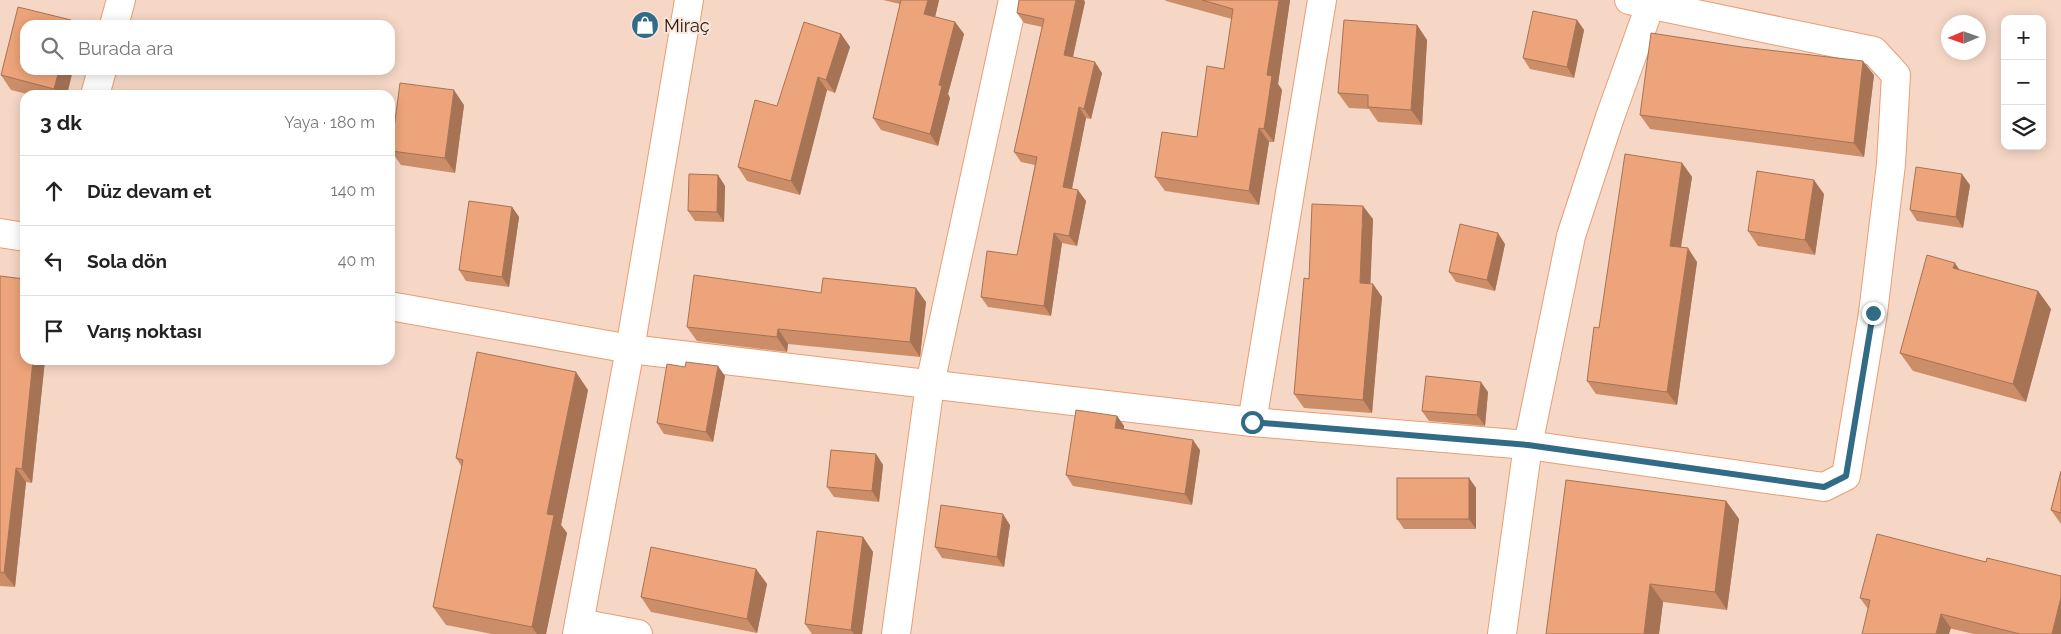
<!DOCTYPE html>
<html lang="tr">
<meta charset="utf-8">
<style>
:root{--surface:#fff;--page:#f2f2f2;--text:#222;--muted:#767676;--line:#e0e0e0}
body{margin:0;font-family:Raleway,sans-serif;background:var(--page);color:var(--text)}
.controls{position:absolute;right:15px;top:15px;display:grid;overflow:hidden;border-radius:10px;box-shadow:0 2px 12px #0003}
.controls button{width:45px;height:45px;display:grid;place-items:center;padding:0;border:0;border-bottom:1px solid var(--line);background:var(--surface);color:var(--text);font:25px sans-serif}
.compass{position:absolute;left:1941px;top:15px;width:45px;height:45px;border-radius:50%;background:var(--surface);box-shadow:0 2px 12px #0003;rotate:268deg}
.stop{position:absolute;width:15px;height:15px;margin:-11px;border:4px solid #326b85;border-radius:50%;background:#fff}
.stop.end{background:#326b85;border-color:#fff;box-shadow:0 1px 5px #0008}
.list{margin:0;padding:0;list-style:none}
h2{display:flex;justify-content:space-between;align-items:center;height:65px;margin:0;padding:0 20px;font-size:21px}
h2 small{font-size:16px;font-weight:400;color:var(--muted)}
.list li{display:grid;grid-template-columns:32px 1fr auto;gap:15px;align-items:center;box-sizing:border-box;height:70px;padding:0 20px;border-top:1px solid var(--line)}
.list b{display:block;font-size:19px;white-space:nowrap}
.list em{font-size:16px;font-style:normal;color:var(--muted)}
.icon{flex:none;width:28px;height:28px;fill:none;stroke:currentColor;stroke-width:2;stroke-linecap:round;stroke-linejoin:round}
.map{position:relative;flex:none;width:2061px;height:634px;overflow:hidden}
.search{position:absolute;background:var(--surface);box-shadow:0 2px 12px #0003;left:20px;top:20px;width:375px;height:55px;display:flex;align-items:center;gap:12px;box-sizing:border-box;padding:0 18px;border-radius:15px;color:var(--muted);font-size:19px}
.panel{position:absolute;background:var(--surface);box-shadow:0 2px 12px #0003;left:20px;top:90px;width:375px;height:275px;border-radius:15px}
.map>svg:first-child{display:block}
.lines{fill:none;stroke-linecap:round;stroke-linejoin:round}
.minor-casing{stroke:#e79e74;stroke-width:30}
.minor{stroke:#fff;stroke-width:28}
.wall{fill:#cc8d69}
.shaded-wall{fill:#a67355}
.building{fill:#eda47a;stroke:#a67355}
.route{stroke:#326b85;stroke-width:6}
.labels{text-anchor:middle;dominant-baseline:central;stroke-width:4;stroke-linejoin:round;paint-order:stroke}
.poi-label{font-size:18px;fill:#311605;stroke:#f7e7df;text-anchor:start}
</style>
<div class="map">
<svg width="2061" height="634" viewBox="0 0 2061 634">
<rect width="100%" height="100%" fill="#f6d7c6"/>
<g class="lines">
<!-- minor casing -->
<g class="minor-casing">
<g id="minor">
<path d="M114 25 121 0"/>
<path d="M95 95 102 70"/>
<path d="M0 233 25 237"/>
<path d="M390 306 630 349 1252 422 1528 445 1824 487 1846 476 1873 313 1891 164 1896 75 1874 51 1629 0"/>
<path d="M1252 422 1322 0"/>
<path d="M579 623 638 634"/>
<path d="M577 634 630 349 689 0"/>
<path d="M896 634 930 384 1013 0"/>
<path d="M1502 634 1528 445 1571 236 1610 117 1652 0"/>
</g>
</g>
<!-- minor -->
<use href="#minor" class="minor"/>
</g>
<!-- wall -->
<g class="wall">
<path d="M883 0H939L935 17 955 22 964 34 948 94 950 98 938 146 881 130 873 118 900 4Z"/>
<path d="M1165 0H1290L1278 84 1282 90 1274 142H1269L1259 205 1165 191 1155 177 1197 137 1224 69 1232 19 1166 1Z"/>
<path d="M1085 2 1073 57 1102 73 1091 119 1086 118 1072 189 1086 201 1077 246 1062 243 1051 316 988 307 981 297 1017 255 1035 165 1021 162 1014 152 1042 27 1024 23 1017 13Z"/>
<path d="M1577 20 1584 30 1574 78 1530 69 1523 58Z"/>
<path d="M75 25 67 95H31L11 90 1 75Z"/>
<path d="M1417 25 1427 40 1422 125 1378 122 1369 109 1349 108 1338 93Z"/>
<path d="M841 34 850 47 835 93 827 90 800 195 747 181 738 167 777 106Z"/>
<path d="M1874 75 1864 157 1650 129 1640 115Z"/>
<path d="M464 105 455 173 401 165 391 151Z"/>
<path d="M1682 163 1692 177 1681 247 1697 262 1677 405 1596 394 1587 381 1599 328Z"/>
<path d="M718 175 725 186 724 222 695 221 688 211Z"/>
<path d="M1970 185 1963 228 1917 221 1910 210Z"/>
<path d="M1824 194 1815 255 1758 246 1748 231Z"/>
<path d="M512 207 519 217 509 287 466 281 459 270Z"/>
<path d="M1373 219 1370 284H1373L1382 297 1372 413 1304 408 1294 394 1309 279Z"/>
<path d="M1505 244 1495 291 1456 282 1449 272Z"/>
<path d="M1960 270 2038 291 2051 309 2026 402 1913 371 1900 353Z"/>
<path d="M0 276 25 360H45L32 483 26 482 15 587 0 586Z"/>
<path d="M821 293 926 302 920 357 788 344 787 352 697 341 687 327Z"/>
<path d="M685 367 725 376 713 442 664 434 657 423Z"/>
<path d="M588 390 561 525 567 533 546 634H492L446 625 433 607 462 467 456 458Z"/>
<path d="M1488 392 1485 426 1429 421 1422 411Z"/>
<path d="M1117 416 1124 426V429L1200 450 1192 505 1073 486 1066 475Z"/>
<path d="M876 454 883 465 879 502 834 497 827 487Z"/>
<path d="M2061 471V524L2051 510Z"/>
<path d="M1469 478 1476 488V529H1404L1397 519Z"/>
<path d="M1726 501 1739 519 1727 610 1663 602 1659 634H1546Z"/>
<path d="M1010 525 1004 567 942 558 935 547Z"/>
<path d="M863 537 873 552 862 634H812L805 624Z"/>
<path d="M1986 562 2061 634H1974L1868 609 1860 598Z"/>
<path d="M756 569 767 584 757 633 651 612 641 597Z"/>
</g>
<!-- shaded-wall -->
<g class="shaded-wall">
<path d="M928 0H939L933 26 924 14Z"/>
<path d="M1076 0H1084L1085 2 1071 65 1064 55Z"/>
<path d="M1279 0H1290L1278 84 1282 90 1274 142 1264 129 1267 75Z"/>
<path d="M71 20 75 25H70Z"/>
<path d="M1577 20 1584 30 1574 78 1567 67Z"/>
<path d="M955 22 964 34 948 94 950 98 938 146 930 134 939 85Z"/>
<path d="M1417 25 1427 40 1422 125 1411 110Z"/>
<path d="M841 34 850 47 835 93 826 80Z"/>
<path d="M1863 61 1874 75 1864 157 1854 143Z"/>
<path d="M1095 62 1102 73 1091 119 1084 109Z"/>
<path d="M59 70H73L67 95H59L54 89Z"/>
<path d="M818 77 827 90 800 195 791 181Z"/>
<path d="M454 90 464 105 455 173 445 158Z"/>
<path d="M1079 107 1086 118 1070 198 1063 187Z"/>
<path d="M1259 128 1269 142 1259 205 1249 191Z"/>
<path d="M1682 163 1692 177 1679 259 1670 246Z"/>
<path d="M1962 174 1970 185 1963 228 1956 217Z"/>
<path d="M718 175 725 186 724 222 717 212Z"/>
<path d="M1814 180 1824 194 1815 255 1805 240Z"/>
<path d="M1078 190 1086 201 1077 246 1069 236Z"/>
<path d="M1363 206 1373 219 1370 296 1360 283Z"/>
<path d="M512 207 519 217 509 287 502 277Z"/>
<path d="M1054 233 1062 243 1051 316 1044 306Z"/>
<path d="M1498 233 1505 244 1495 291 1487 280Z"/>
<path d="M1688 248 1697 262 1677 405 1667 392Z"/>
<path d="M1955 263 1967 281 1953 268Z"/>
<path d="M1373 284 1382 297 1372 413 1363 400Z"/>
<path d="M916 288 926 302 920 357 910 342Z"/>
<path d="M2038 291 2051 309 2026 402 2013 384Z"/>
<path d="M778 329 788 344 787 352 777 337Z"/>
<path d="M33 360H45L32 483 22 469Z"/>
<path d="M718 366 725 376 713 442 706 432Z"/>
<path d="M576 372 588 390 561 525 567 533 546 634H537L532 627 547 514Z"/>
<path d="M1481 382 1488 392 1485 426 1477 415Z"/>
<path d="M1117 416 1124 426 1122 439 1115 428Z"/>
<path d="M1193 440 1200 450 1192 505 1185 494Z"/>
<path d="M876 454 883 465 879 502 872 491Z"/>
<path d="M16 468 26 482 15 587 4 573Z"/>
<path d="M1469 478 1476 488V529L1469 519Z"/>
<path d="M1726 501 1739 519 1727 610 1715 592Z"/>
<path d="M1003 514 1010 525 1004 567 997 557Z"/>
<path d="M863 537 873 552 862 634H854L851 630Z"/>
<path d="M756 569 767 584 757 633 747 619Z"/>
<path d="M1650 584 1663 602 1659 634H1644Z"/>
<path d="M2061 597V634H2052Z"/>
<path d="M1941 614 1951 628 1949 634H1936Z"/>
</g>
<!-- building -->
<g class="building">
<path d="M901 0H928L924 14 955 22 939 85 942 86 930 134 873 118Z"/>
<path d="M1019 0H1076L1064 55 1095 62 1084 109 1079 107 1063 187 1078 190 1069 236 1054 233 1044 306 981 297 987 251 1017 255 1037 157 1014 152 1044 19 1017 13Z"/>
<path d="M1202 0H1279L1267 75 1272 76 1264 129 1259 128 1249 191 1155 177 1162 132 1197 137 1207 66 1224 69 1233 9Z"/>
<path d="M18 7 71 20 70 25H25V70H59L54 89 1 75Z"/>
<path d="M1533 11 1577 20 1567 67 1523 58Z"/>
<path d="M1344 20 1417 25 1411 110 1368 107V95L1338 93Z"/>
<path d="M804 22 841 34 826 80 818 77 791 181 738 167 755 100 777 106Z"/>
<path d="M1651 33 1742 47 1863 61 1854 143 1640 115Z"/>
<path d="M400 83 454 90 445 158 391 151Z"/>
<path d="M1625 154 1682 163 1670 246 1688 248 1667 392 1587 381 1594 327 1599 328Z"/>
<path d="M1916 167 1962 174 1956 217 1910 210Z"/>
<path d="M1757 171 1814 180 1805 240 1748 231Z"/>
<path d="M689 174 718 175 717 212 688 211Z"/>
<path d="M469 201 512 207 502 277 459 270Z"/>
<path d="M1312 204 1363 206 1360 283 1373 284 1363 400 1294 394 1304 278 1309 279Z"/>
<path d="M1460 224 1498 233 1487 280 1449 272Z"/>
<path d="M1927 255 1955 263 1953 268 2038 291 2013 384 1900 353Z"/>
<path d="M694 275 821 293 823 278 916 288 910 342 778 329 777 337 687 327Z"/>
<path d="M0 276 25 279V360H33L22 469 16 468 4 573 0 572Z"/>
<path d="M477 352 576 372 547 514 554 515 532 627 433 607 463 460 456 458Z"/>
<path d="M686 362 718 366 706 432 657 423 667 364 685 367Z"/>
<path d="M1426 376 1481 382 1477 415 1422 411Z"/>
<path d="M1076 410 1117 416 1115 428 1193 440 1185 494 1066 475Z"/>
<path d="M831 450 876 454 872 491 827 487Z"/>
<path d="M2061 471V513L2051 510Z"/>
<rect x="1397" y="478" width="72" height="41"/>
<path d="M1566 480 1726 501 1715 592 1650 584 1644 634H1546Z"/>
<path d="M941 505 1003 514 997 557 935 547Z"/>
<path d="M817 531 863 537 851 630 805 624Z"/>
<path d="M1877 534 1986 562 1987 558 2061 576V597L2052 634H2020L1941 614 1936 634H1862L1870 600 1860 598Z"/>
<path d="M651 547 756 569 747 619 641 597Z"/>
</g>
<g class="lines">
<!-- route -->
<path class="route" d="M1252 422 1528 445 1824 487 1846 476 1873 313"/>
</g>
<!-- icons -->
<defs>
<g id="shop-disc" transform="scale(1.4375)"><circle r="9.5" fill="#326b85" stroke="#f7e7df"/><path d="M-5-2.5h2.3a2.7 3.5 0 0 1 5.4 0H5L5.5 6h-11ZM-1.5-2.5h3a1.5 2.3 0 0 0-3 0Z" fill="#fff"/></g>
</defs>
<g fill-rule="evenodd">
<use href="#shop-disc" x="645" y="25"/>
</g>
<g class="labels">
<!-- poi labels -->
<g class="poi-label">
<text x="664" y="25">Miraç</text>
</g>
</g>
</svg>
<div class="controls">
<button>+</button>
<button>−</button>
<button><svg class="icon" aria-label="layers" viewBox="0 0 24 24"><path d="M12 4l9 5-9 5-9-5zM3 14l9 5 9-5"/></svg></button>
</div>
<svg class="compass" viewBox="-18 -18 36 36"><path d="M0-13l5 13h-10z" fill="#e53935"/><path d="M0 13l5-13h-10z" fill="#767676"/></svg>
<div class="stop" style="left:1252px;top:422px"></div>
<div class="stop end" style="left:1873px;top:313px"></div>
<div class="search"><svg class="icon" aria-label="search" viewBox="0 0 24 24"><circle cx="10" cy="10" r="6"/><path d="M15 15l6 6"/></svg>Burada ara</div>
<section class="panel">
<h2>3 dk<small>Yaya · 180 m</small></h2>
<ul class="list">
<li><svg class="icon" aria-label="ahead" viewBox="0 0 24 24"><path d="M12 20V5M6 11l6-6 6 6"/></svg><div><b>Düz devam et</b></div><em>140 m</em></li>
<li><svg class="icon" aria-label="left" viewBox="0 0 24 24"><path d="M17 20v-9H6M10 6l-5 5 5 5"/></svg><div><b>Sola dön</b></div><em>40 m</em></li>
<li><svg class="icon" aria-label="arrive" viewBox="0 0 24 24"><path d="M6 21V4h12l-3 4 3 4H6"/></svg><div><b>Varış noktası</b></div></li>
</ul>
</section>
</div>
